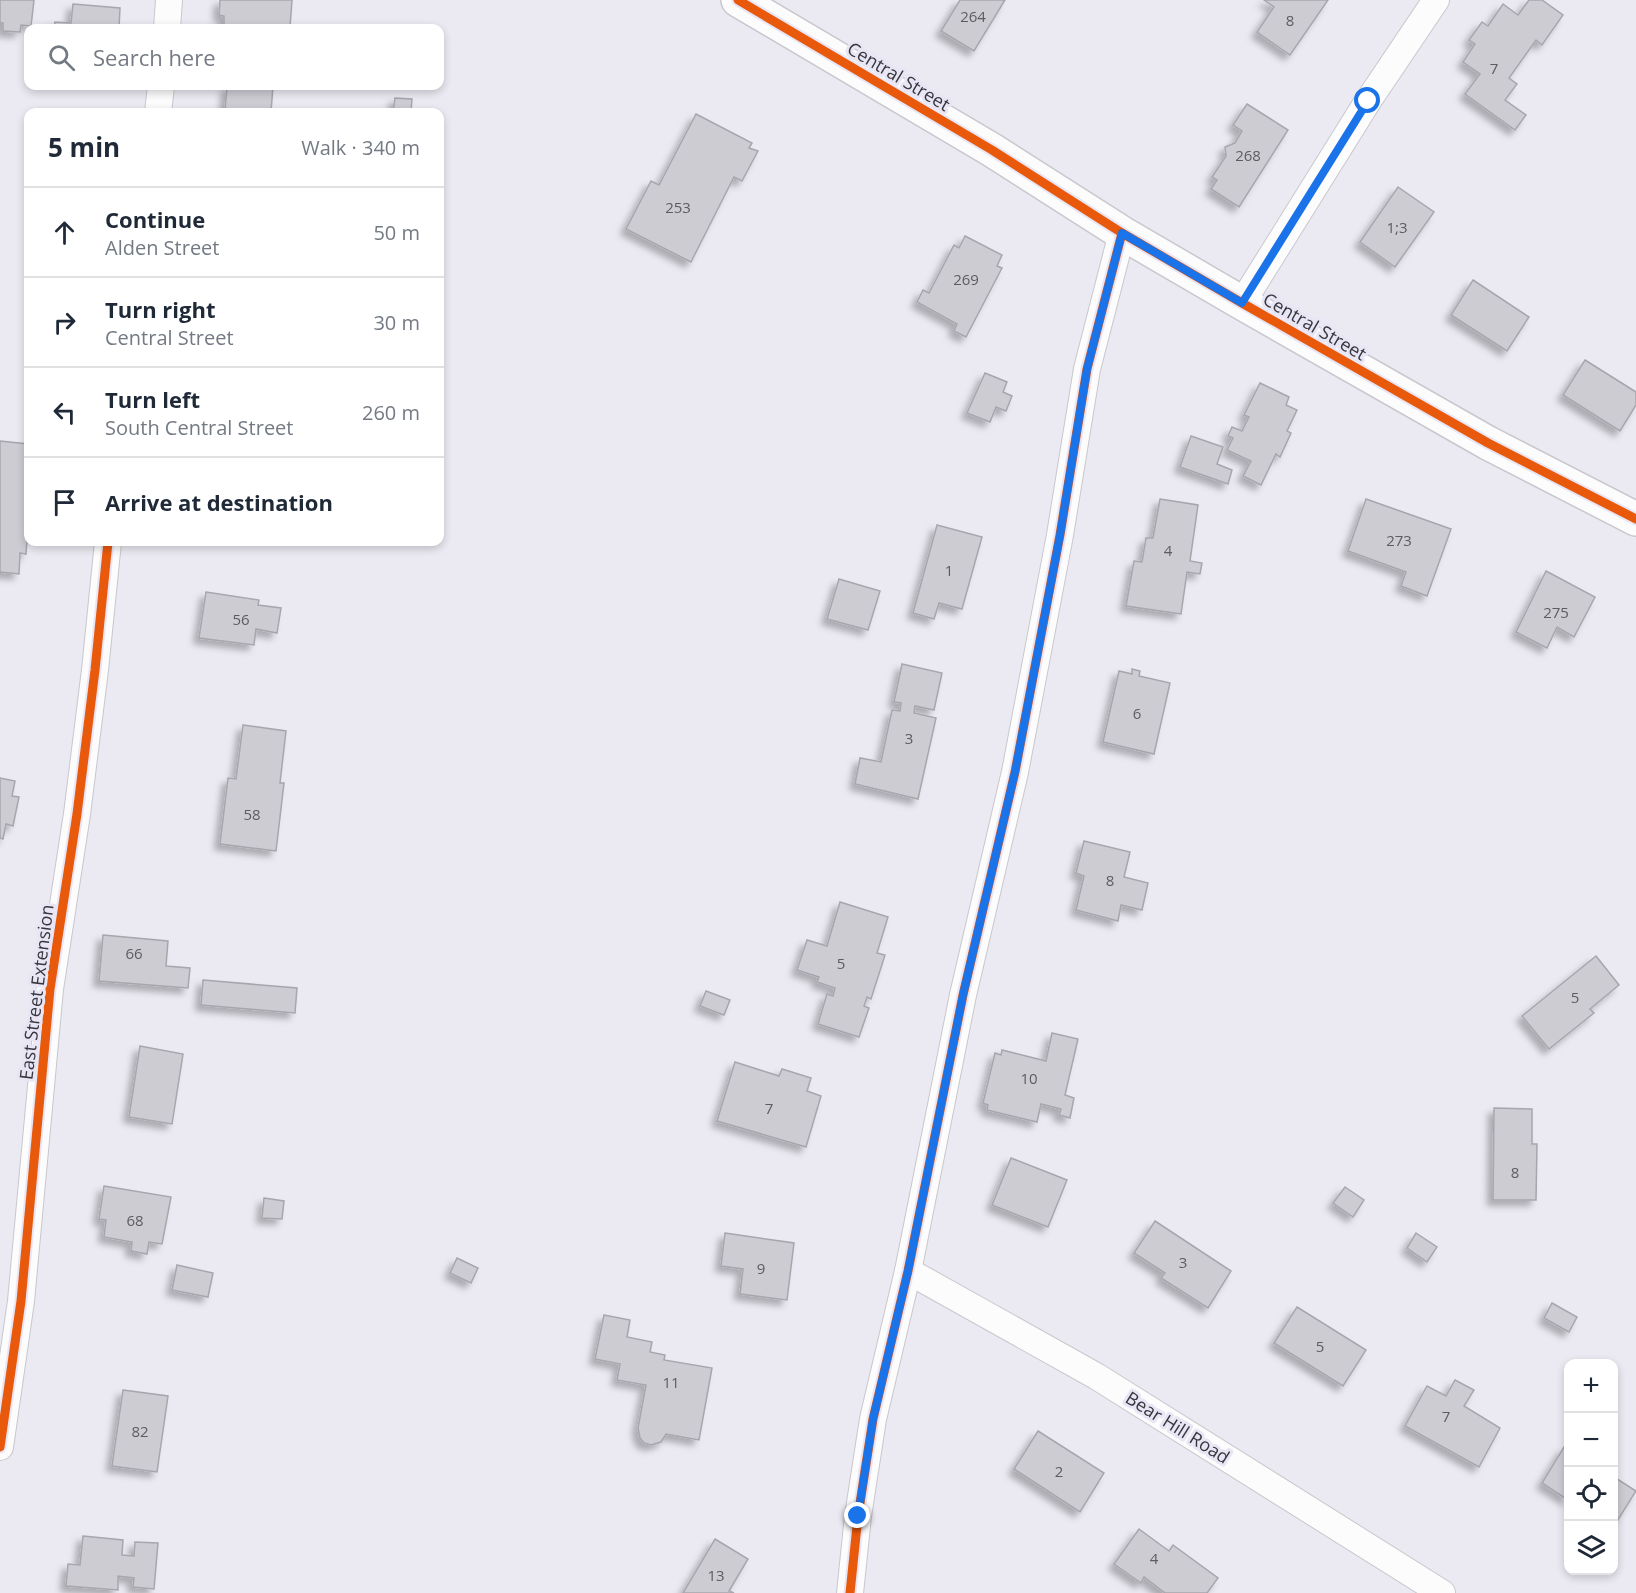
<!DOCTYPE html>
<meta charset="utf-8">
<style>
:root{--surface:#fff;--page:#f2f2f3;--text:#1f2937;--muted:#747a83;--line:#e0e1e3}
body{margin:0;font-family:"Open Sans",sans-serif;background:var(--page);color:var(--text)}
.controls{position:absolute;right:18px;bottom:18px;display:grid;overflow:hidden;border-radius:12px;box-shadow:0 3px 9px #0003}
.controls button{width:54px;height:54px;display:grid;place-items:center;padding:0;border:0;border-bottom:2px solid var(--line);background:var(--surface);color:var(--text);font:30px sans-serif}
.stop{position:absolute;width:18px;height:18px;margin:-14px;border:4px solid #1a73e8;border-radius:50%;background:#fff}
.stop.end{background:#1a73e8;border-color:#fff;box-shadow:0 2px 6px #0008}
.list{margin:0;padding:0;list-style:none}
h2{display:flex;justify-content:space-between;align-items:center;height:78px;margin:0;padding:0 24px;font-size:26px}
h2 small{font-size:20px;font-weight:400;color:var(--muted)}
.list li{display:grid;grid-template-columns:39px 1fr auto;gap:18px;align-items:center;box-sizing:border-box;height:90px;padding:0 24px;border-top:2px solid var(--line)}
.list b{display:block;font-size:22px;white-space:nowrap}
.list p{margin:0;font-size:20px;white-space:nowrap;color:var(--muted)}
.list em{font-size:20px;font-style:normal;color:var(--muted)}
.icon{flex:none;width:33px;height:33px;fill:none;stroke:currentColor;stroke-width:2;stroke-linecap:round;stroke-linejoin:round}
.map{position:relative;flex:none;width:1636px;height:1593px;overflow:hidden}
.search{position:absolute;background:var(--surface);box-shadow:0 3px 9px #0003;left:24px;top:24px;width:420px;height:66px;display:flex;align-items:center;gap:15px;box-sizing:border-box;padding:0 21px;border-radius:12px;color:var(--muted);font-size:22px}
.panel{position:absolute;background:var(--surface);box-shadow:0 3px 9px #0003;left:24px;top:108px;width:420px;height:438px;border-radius:12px}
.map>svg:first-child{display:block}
.building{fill:#cdccd3;stroke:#a7a6ad;stroke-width:1.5;filter:url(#shadow)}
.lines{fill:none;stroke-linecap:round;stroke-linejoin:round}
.street-casing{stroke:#c8c7cd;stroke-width:28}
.secondary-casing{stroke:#c8c7cd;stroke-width:36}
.street{stroke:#fcfcfd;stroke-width:26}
.secondary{stroke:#fcfcfd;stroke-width:33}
.cycleway-casing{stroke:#e8e6f5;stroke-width:13}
.cycleway{stroke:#e8590c;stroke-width:9}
.route{stroke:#1a73e8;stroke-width:8}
.labels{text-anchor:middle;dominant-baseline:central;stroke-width:6;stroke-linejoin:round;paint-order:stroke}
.number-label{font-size:15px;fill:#5c5c62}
.street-label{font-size:18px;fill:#37363c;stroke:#e8e6f5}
</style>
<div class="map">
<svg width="1636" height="1593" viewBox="0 0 1636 1593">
<defs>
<filter id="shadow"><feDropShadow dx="-5.5" dy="5.5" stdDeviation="3" flood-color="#0004"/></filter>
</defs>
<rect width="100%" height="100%" fill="#ebeaf2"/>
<!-- building -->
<g class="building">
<path d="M0 0H34L31 26 21 25 20 32 3 31V23H0Z"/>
<path d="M220 0H292L290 27 272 25V28H247L224 27V16L219 15Z"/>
<path d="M960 0H1005L974 51 941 31Z"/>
<path d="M1264 0H1328L1290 55 1257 32 1274 7Z"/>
<path d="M1529 0H1542L1563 15 1542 45 1536 40 1509 78 1517 84 1505 100 1526 115 1515 130 1465 94 1480 74 1463 62 1475 44 1469 40 1482 22 1488 26 1503 4 1518 15Z"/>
<path d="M73 4 120 8 119 28H54L55 22 71 23Z"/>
<path d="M227 86H273L271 112H225Z"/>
<path d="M395 98 412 99 411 112H393Z"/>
<path d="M1247 104 1288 130 1239 207 1211 189 1217 180 1212 177 1226 156 1225 147 1235 143 1242 131 1233 125Z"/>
<path d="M696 114 752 143 749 148 758 151 742 181 734 177 691 262 626 229 651 181 659 185Z"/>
<path d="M1398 187 1434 212 1395 267 1360 242Z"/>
<path d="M965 236 1002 255 997 266 1002 268 966 337 954 331 957 324 917 302 923 290 929 293 954 245 959 248Z"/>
<path d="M1473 280 1529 317 1507 351 1451 315Z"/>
<path d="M1585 360 1636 392V405L1620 431 1563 395Z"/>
<path d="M985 373 1007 382 1003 392 1012 396 1006 411 996 407 990 422 967 413Z"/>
<path d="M1260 383 1289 397 1286 405 1297 410 1287 431 1291 433 1280 457 1276 454 1261 485 1243 476 1251 461 1227 450 1233 438 1228 436 1232 427 1242 431 1249 417 1244 415Z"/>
<path d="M1191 436 1223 447 1217 464 1232 470 1228 484 1180 467Z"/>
<path d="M0 441 28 444V526L26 554 20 553 19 574 0 572Z"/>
<path d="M1160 499 1198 505 1190 561 1202 563 1200 574 1187 572 1181 614 1126 606 1134 561 1142 562 1146 538H1153Z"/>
<path d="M1366 499 1451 529 1427 596 1401 586 1406 572 1348 551Z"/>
<path d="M937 525 982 537 962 609 939 603 934 619 913 613Z"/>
<path d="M1546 571 1595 597 1574 637 1557 627 1547 648 1516 632Z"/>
<path d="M839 579 880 591 868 630 827 619Z"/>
<path d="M206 592 259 600 258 605 281 608 277 633 256 629 254 645 199 638Z"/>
<path d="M902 664 942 673 934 710 915 706 914 713 936 718 918 799 855 784 860 758 881 762 892 710 900 711 901 703 894 702Z"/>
<path d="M1132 669 1140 671 1139 676 1170 683 1154 754 1103 742 1119 671 1132 674Z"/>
<path d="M243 725 286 731 280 783H284L276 851 220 844 228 778 236 779Z"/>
<path d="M0 778 15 781 12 796 19 797 13 826 6 824 3 839 0 838Z"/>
<path d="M1084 841 1130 852 1124 877 1148 883 1142 910 1121 905 1118 921 1076 910 1084 876 1076 873Z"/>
<path d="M840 902 888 917 877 953 885 955 871 999 867 997 864 1006 869 1008 859 1037 818 1024 827 994 833 996 835 988 817 982 819 977 797 970 807 940 827 946Z"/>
<path d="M103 935 168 941 166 966 190 968 188 988 99 981Z"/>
<path d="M1596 956 1619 985 1590 1009 1594 1013 1549 1049 1522 1016Z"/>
<path d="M203 980 297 988 295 1013 201 1005Z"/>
<path d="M706 991 730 1000 724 1015 700 1006Z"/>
<path d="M1052 1033 1078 1039 1065 1095 1074 1098 1070 1118 1059 1115 1061 1109 1041 1104 1037 1122 987 1110 988 1105 983 1103 995 1053 1001 1055 1002 1050 1046 1061Z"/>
<path d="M140 1046 183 1054 172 1124 129 1117Z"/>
<path d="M735 1062 779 1076 782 1069 811 1078 807 1091 821 1096 806 1147 717 1121Z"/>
<path d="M1494 1108 1532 1109V1144H1537L1536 1200H1493Z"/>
<path d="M1011 1158 1067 1180 1048 1227 992 1205Z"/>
<path d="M104 1186 171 1197 162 1244 149 1242 147 1254 131 1251 132 1242 104 1237 106 1220 99 1219Z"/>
<path d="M1345 1187 1364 1200 1353 1217 1333 1203Z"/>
<path d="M264 1198 284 1201 282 1219 262 1218Z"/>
<path d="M1155 1221 1231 1271 1208 1308 1161 1278 1165 1273 1134 1253Z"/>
<path d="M725 1233 794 1243 787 1300 740 1294 743 1269 721 1266Z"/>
<path d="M1416 1233 1437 1247 1427 1262 1407 1248Z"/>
<path d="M457 1258 478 1268 471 1283 450 1273Z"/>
<path d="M177 1265 213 1273 208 1297 172 1290Z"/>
<path d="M1552 1303 1577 1317 1569 1332 1544 1318Z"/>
<path d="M1297 1307 1366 1350 1343 1386 1274 1343Z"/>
<path d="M604 1315 630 1320 627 1337 652 1342 650 1352 665 1355 664 1360 712 1368 699 1440 666 1434 661 1442 651 1445 644 1443 640 1438 638 1428 646 1385 617 1380 620 1364 595 1359Z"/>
<path d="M1455 1380 1474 1390 1464 1406 1500 1428 1479 1467 1405 1426 1427 1386 1446 1396Z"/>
<path d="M123 1390 168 1396 157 1472 112 1466Z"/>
<path d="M1038 1431 1104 1473 1080 1512 1014 1469Z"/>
<path d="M1564 1447 1568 1449V1500L1542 1483Z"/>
<path d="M1614 1477 1636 1491 1614 1526Z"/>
<path d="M1139 1529 1169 1551 1173 1545 1218 1578 1207 1593H1165L1144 1577 1141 1583 1114 1564Z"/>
<path d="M83 1536 123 1540 122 1555 134 1556 135 1542 158 1543 154 1589 133 1587 134 1578 118 1576V1590L66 1586 68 1564 80 1565Z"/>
<path d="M715 1539 748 1559 729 1591 734 1593H683Z"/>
</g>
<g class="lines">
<!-- street casing -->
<g class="street-casing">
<g id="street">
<path d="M167 28 169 0"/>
<path d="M158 112 161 86"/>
<path d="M1242 303 1368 101 1436 0"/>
<path d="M908 1271 1096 1376 1442 1593"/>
<path d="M0 1447 21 1301 50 989 77 814 95 670 108 542"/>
<path d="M850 1593 858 1516 873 1419 908 1271 963 995 1015 772 1060 535 1087 369 1122 233"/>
</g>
</g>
<!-- secondary casing -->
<g class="secondary-casing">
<path id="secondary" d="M738 0 992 150 1122 233 1242 303 1488 443 1636 519"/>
</g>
<!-- street -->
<use href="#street" class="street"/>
<!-- secondary -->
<use href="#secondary" class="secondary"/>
<!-- cycleway casing -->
<g class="cycleway-casing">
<g id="cycleway">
<path d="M738 0 992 150 1122 233 1242 303 1488 443 1636 519"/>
<path d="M0 1447 21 1301 50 989 77 814 95 670 108 542"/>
<path d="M850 1593 858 1516 873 1419 908 1271 963 995 1015 772 1060 535 1087 369 1122 233"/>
</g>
</g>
<!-- cycleway -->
<use href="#cycleway" class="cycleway"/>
</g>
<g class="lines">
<!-- route -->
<path class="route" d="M858 1516 873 1419 908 1271 963 995 1015 772 1060 535 1087 369 1122 233 1242 303 1368 101"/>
</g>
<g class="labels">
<!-- number labels -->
<g class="number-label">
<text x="973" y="16">264</text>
<text x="1290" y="20">8</text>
<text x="1494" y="68">7</text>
<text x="1248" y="155">268</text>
<text x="678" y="207">253</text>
<text x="1397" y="227">1;3</text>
<text x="966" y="279">269</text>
<text x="1399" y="540">273</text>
<text x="1168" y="550">4</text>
<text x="949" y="570">1</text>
<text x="1556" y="612">275</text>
<text x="241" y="619">56</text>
<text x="1137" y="713">6</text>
<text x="909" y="738">3</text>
<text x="252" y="814">58</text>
<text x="1110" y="880">8</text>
<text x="134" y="953">66</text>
<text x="841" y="963">5</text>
<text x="1575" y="997">5</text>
<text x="1029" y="1078">10</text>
<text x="769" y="1108">7</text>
<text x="1515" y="1172">8</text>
<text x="135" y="1220">68</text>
<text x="1183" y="1262">3</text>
<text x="761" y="1268">9</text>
<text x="1320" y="1346">5</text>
<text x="671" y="1382">11</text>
<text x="1446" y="1416">7</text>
<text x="140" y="1431">82</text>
<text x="1059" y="1471">2</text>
<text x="1154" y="1558">4</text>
<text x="716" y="1575">13</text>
</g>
<!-- street labels -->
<g class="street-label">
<text transform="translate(899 76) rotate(31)">Central Street</text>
<text transform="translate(1315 326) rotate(30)">Central Street</text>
<text transform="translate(36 992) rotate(-83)">East Street Extension</text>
<text transform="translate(1178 1427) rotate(32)">Bear Hill Road</text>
</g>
</g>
</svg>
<div class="controls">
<button>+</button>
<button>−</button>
<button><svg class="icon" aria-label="locate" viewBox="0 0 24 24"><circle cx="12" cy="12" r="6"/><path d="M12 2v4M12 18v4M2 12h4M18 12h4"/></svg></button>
<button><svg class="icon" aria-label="layers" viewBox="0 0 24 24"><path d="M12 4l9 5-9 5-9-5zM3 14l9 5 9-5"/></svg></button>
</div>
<div class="stop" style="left:1368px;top:101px"></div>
<div class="stop end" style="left:858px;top:1516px"></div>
<div class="search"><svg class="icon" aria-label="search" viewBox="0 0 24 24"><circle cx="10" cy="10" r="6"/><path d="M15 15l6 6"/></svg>Search here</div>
<section class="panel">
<h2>5 min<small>Walk · 340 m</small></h2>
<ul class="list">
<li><svg class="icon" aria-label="ahead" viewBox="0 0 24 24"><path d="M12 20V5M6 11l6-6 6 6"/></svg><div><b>Continue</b><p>Alden Street</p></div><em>50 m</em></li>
<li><svg class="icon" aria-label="right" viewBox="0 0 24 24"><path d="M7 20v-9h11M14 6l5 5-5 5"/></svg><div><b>Turn right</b><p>Central Street</p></div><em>30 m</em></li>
<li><svg class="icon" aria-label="left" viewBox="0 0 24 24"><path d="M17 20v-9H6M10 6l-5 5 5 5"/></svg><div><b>Turn left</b><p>South Central Street</p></div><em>260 m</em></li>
<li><svg class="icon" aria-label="arrive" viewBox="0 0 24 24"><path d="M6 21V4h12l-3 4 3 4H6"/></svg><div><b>Arrive at destination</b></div></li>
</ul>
</section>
</div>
